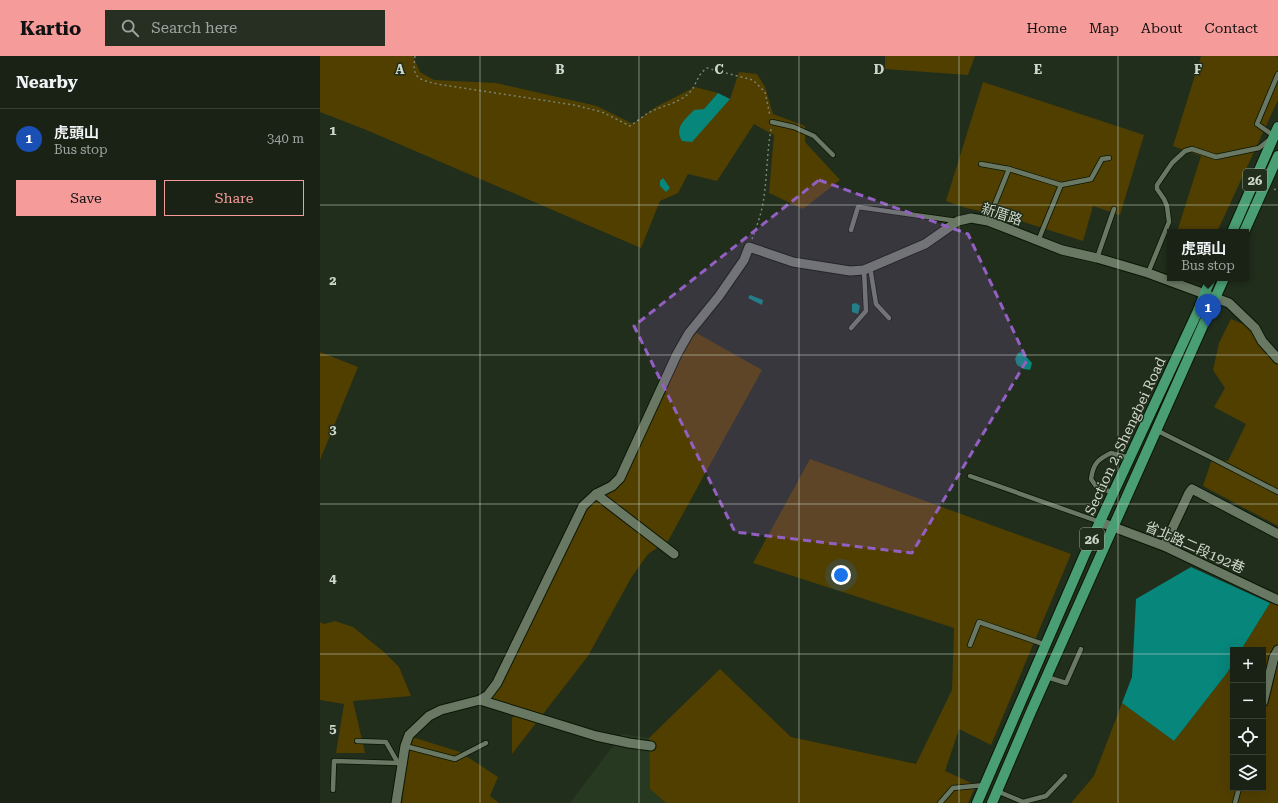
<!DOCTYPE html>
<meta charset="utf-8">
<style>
:root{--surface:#192215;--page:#262f22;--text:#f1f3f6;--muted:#9fa4a0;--line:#373f34;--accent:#f59b9a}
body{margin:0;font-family:"Roboto Serif","Noto Sans TC",serif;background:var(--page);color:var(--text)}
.controls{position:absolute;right:12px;bottom:12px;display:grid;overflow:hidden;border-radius:0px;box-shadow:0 4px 16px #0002}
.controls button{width:36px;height:36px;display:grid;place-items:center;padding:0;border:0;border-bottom:1px solid var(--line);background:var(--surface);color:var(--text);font:20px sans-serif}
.you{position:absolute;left:521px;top:519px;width:14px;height:14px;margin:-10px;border:3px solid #fff;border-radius:50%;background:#1a73e8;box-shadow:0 0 0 6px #1a73e833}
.badge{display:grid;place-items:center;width:26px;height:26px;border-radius:50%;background:var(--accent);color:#fff;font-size:13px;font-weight:700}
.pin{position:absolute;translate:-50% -33px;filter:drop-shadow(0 1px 2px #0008)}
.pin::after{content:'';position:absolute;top:21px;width:14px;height:12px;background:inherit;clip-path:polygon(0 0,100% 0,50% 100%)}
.popup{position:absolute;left:847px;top:173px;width:82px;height:52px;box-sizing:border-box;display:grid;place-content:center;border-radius:0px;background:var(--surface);filter:drop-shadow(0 1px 3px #0005);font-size:13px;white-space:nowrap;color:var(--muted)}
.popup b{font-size:15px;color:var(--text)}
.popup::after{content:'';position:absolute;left:50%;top:100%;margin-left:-8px;border:8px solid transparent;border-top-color:var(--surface)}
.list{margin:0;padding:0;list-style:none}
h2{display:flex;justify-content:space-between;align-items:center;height:52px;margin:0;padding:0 16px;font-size:17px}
h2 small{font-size:13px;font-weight:400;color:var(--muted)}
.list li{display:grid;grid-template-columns:26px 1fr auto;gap:12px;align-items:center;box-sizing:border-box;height:60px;padding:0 16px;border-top:1px solid var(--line)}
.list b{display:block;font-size:15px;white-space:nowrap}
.list p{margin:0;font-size:13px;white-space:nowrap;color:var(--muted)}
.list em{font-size:13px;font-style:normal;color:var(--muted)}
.actions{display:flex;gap:8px;padding:12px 16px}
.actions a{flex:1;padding:9px 0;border:1px solid var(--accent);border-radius:0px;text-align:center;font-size:14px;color:var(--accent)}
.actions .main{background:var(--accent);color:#111}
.icon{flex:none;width:22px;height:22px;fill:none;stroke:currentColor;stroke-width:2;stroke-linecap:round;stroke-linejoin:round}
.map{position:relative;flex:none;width:958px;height:747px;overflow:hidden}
header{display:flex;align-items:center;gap:24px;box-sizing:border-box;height:56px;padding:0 20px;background:var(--accent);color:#111}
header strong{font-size:19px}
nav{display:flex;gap:22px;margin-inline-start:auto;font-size:14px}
.search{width:280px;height:36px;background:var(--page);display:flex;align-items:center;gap:10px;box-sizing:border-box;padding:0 14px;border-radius:0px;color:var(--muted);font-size:15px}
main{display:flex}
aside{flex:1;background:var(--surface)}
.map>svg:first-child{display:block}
.built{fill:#283922}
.green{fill:#513f00}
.water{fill:#07867b}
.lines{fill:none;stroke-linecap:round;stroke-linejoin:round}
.service-casing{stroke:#0a1606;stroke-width:6}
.minor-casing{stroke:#0a1606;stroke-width:11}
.primary-casing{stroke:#0a1606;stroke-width:12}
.path{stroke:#788374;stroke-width:1.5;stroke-dasharray:2 3;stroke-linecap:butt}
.service{stroke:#697863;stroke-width:4.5}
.minor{stroke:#697863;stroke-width:9}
.primary{stroke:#499e74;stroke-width:10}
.marked{fill:#945fc3;fill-opacity:0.2;stroke:#945fc3;stroke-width:3;stroke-dasharray:8 5;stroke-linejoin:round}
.grid{fill:none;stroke:#ced7cb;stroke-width:1;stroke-opacity:0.55}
.labels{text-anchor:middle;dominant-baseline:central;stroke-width:3;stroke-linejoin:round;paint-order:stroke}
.shield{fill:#212e1c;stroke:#9aa496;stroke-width:1}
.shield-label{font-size:13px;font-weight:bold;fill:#ced7cb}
.street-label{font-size:14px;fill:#ced7cb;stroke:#212e1c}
.grid-label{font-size:13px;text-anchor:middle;font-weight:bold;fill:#ced7cb;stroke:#212e1c;stroke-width:3;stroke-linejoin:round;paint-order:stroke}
</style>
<header>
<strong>Kartio</strong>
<div class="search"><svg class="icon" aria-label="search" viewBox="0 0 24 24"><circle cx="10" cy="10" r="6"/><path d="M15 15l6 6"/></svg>Search here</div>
<nav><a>Home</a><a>Map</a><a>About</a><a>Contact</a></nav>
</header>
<main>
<aside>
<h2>Nearby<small></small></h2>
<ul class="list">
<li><span class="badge" style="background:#1a4fb4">1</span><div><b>虎頭山</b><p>Bus stop</p></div><em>340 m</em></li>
</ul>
<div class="actions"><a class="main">Save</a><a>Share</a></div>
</aside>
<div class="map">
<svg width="958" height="747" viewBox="0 0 958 747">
<rect width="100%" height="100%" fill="#212e1c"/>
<!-- built -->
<path class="built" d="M302 678 329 682 330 733 346 747H250Z"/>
<!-- green -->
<g class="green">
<path d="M0 0H93L100 16 114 24 176 27 277 50 313 68 334 52 375 31 398 37 384 53 359 71 410 43 419 16 437 18 445 31 453 58 485 70V86L520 124 483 153 449 137 454 79 434 68 397 125 368 118 358 137 340 145 321 192 44 73 0 56Z"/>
<path d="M565 0H655L648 19 565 13Z"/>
<path d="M881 0H956L958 1V44L897 176H857L881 100 853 90Z"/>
<path d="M663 26 824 79 800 159 773 150 763 185 688 161 646 152 626 145Z"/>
<path d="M911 263 925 269 958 304V470L883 430 892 403 908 405 926 368 894 351 905 332 893 314 899 287Z"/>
<path d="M373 275 442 314 348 485 328 498 311 522 268 600 192 698V662L200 654 158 640 171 636 269 446 297 426Z"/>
<path d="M0 296 38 311 0 404Z"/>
<path d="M490 403 751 498 671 689 639 673 625 715 656 729 648 747H346L330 733 329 682 400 613 471 681 596 708 632 634 634 572 433 507Z"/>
<path d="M958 546V747H751L774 720 802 647 854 685 907 617 913 607V732H943V594H921L950 547Z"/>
<path d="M15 565 33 571 64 596 79 611 91 640 33 645 45 697H16L24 648 0 644V566L4 568Z"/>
<path d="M92 681 140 696 178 721 170 740 179 747H82L86 707Z"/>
</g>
<!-- water -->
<g class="water">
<path d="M398 37 410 43 372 86 362 85C354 71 365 64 374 54L384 53Z"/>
<path d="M343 122 350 132 346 136 340 130V125Z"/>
<path d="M430 239 443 244 442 249 428 242Z"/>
<path d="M536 247 540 250 538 258 532 256V248Z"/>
<path d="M702 296 712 307 710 314 704 313 697 309 695 303 698 297Z"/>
<path d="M871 511 950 547 921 594H913V607L907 617 854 685 802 647 812 621 816 543Z"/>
</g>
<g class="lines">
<!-- service casing -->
<g class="service-casing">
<g id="service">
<path d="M452 66 474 71 494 80 513 99"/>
<path d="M661 108 689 113"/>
<path d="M741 129 771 123 782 103 789 102"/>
<path d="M668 165 689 113 741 129 718 185"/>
<path d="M531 174 538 151 637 165"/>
<path d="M777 202 794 153"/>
<path d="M550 211 556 248 569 262"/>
<path d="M828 217 849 166 847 150 844 143 837 133V129L852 107 865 95 872 93 896 101 939 92 954 80 937 68 958 18"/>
<path d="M531 272 546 255 544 214"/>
<path d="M836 374 890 401 958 436"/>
<path d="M650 420 780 466"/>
<path d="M795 436 778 433 771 423C773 408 778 403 791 397L810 402"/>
<path d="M650 589 659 566 726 589"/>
<path d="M727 621 746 627 761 593"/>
<path d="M37 685 66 686 78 707"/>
<path d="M85 690 135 703 166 687"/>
<path d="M13 734 14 705 78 707 81 710"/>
<path d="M677 735 703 746 726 740 745 720"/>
<path d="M620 747 633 732 665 729"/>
<path d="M915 747 919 732"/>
</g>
</g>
<!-- minor casing -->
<g class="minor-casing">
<g id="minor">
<path d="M276 438 354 498"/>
<path d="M780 466 844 490 958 544"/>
<path d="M844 490 869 437 872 433 958 478"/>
<path d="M160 644 168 639 177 627 263 450 276 438 292 430 300 422 357 298 369 277 399 240 424 204 429 191 473 206 530 215 544 214 605 188 638 165 651 162 668 165 742 194 777 202 828 217 909 247 935 272 942 285 958 303"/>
<path d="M943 646 954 601 958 594"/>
<path d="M76 747 85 690 89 679 109 660 121 654 160 644 276 680 309 687 331 690"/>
</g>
</g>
<!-- primary casing -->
<g class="primary-casing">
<g id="primary">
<path d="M912 176 958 71"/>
<path d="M924 176 958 100"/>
<path d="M657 747 764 500 877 257 891 222"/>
<path d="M672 747 710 658 904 222"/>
</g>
</g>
<!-- path -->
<g class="path">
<path d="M95 0C92 22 97 23 117 28L254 49 282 56 310 70C316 66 322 61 328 57 341 50 356 48 367 39 377 31 376 19 387 12L433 24 445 36 450 60"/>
<path d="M954 133 958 135"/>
<path d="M432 183C437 170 442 156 444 141 447 119 447 96 451 73"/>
</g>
<!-- service -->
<use href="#service" class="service"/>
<!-- minor -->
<use href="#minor" class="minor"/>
<!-- primary -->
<use href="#primary" class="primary"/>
</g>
<!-- marked area -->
<path class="marked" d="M499 124 648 178 707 304 592 497 415 476 314 270Z"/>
<!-- grid -->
<path class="grid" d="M160 0V747M319 0V747M479 0V747M639 0V747M798 0V747M0 149H958M0 299H958M0 448H958M0 598H913M943 598H958"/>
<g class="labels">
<!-- shield labels -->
<g class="shield">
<rect x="923" y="113" width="24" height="22" rx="3"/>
<rect x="760" y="472" width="24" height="22" rx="3"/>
</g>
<g class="shield-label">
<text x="935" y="124">26</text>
<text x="772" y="483">26</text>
</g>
<!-- street labels -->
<g class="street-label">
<text transform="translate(682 158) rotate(18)">新厝路</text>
<text transform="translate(805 380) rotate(-65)">Section 2, Shengbei Road</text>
<text transform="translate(875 491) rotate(24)">省北路二段192巷</text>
</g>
</g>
<g class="grid-label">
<text x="80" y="18">A</text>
<text x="240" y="18">B</text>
<text x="399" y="18">C</text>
<text x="559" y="18">D</text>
<text x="718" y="18">E</text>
<text x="878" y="18">F</text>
<text x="13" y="79">1</text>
<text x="13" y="229">2</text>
<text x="13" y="378">3</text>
<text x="13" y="527">4</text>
<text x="13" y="677">5</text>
</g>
</svg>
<div class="controls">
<button>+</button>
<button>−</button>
<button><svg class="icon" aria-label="locate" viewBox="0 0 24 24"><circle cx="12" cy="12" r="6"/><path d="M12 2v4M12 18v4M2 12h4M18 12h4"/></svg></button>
<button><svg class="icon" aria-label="layers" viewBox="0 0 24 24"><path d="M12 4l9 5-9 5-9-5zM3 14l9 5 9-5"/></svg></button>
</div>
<div class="you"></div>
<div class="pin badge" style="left:888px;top:271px;background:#1a4fb4">1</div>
<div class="popup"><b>虎頭山</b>Bus stop</div>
</div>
</main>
